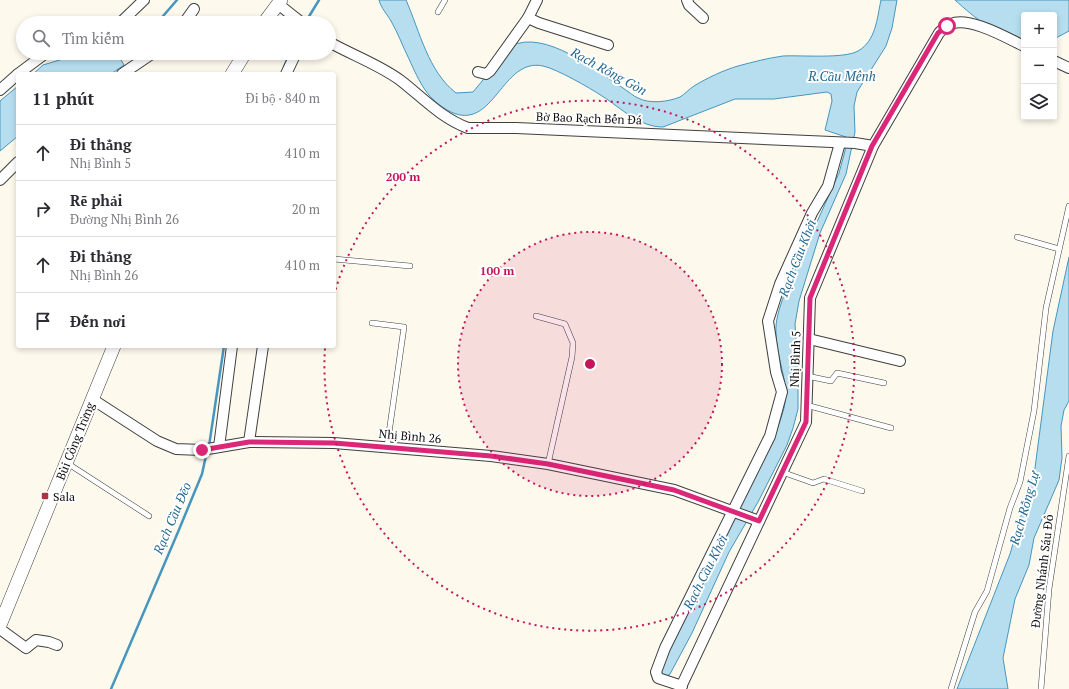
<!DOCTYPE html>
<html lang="vi">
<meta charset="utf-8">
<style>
:root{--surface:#fff;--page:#f7f7f7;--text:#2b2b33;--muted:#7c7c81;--line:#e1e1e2}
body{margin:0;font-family:"PT Serif",serif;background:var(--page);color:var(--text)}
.controls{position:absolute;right:12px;top:12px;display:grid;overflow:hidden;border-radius:4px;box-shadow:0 2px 6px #0003}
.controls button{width:36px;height:36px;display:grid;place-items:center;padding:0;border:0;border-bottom:1px solid var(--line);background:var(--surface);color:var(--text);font:20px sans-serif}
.stop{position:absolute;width:12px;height:12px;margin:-9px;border:3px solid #db2777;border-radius:50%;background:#fff}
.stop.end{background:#db2777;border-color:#fff;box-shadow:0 1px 4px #0008}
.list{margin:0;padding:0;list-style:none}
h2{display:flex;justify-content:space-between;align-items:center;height:52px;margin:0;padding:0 16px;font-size:17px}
h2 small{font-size:13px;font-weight:400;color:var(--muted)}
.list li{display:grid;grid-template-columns:26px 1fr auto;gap:12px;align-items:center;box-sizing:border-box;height:56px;padding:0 16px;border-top:1px solid var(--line)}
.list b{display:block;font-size:15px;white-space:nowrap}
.list p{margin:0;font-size:13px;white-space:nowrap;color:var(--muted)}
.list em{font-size:13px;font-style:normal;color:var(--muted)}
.icon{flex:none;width:22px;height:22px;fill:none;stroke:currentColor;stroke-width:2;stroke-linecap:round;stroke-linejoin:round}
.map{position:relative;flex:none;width:1069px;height:689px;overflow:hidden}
.search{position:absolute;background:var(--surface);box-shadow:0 2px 6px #0003;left:16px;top:16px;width:320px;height:44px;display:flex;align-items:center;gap:10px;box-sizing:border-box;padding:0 14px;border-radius:22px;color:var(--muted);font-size:15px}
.panel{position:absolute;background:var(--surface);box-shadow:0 2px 6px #0003;left:16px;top:72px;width:320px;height:276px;border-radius:4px}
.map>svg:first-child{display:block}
.water{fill:#b7deef;stroke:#4696be}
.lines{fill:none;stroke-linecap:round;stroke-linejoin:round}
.stream{stroke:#4696be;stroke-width:2.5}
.service-casing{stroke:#3f3f3f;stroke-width:6}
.minor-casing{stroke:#3f3f3f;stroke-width:12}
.tertiary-casing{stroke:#3f3f3f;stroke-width:14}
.service{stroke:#fff;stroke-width:5}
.minor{stroke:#fff;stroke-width:10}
.tertiary{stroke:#fff;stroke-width:13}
.route{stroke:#db2777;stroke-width:5}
.ring{fill:none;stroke:#c2185b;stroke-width:2;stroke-dasharray:2 4}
.poi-dot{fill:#ad3341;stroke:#fff;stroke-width:1.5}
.labels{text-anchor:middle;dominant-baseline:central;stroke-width:4;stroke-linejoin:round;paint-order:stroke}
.street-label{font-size:12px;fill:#0c0c0c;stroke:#fff}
.poi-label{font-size:12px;fill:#0c0c0c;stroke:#fff;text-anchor:start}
.water-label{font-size:13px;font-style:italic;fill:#236890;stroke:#fff}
.centre{fill:#c2185b;stroke:#fff;stroke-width:2}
.ring-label{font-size:12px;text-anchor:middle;font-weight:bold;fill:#c2185b;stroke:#fff;stroke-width:4;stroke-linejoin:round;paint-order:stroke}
</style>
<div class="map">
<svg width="1069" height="689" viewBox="0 0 1069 689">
<rect width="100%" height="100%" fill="#fdf9ed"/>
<!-- water -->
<g class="water">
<path d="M379 0H406C420 32 428 71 456 93L473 92 511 46C545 29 595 70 623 88 628 91 633 96 638 98 649 104 668 102 680 97 685 94 689 89 694 86 707 78 724 70 738 66 753 62 768 58 783 56 801 55 844 59 858 51 876 41 877 18 881 0H897L892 28 886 46 857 92 854 106 855 132 846 174 820 233 799 301 795 324 798 369V409L793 428 787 445 758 502 729 552 692 633 670 674 665 677 662 676 658 668C689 615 714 560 741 505 756 474 775 442 784 408 790 383 776 358 776 333 775 320 780 307 784 295L839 173 845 151 846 137 825 130 832 101 831 94 827 92 774 99H735L663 127C639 127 621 108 602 96 590 88 557 69 543 66 502 57 494 132 451 112 427 100 420 83 409 59 403 47 398 33 391 21 387 14 381 8 379 0Z"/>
<path d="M955 0H1069V31L1054 39V15H1024V40C996 36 975 18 955 0Z"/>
<path d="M83 53H117L124 65 111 74H33L43 65Z"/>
<path d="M18 86V136L0 151V101Z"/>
<path d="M1069 257V401L1064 410 1061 426 1062 458 1059 480 1034 538 1029 565 1015 599 1003 658 1008 689H957L1010 554 1035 468 1053 331Z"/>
</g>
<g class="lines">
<!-- stream -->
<g class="stream">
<path d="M157 23 177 0"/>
<path d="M305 23 319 0"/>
<path d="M284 67 290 53"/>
<path d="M209 446 224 346"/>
<path d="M111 689 178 532 202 474 207 451"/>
</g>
<!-- service casing -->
<g class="service-casing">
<g id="service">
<path d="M438 12 445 0"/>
<path d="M1017 237 1059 249"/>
<path d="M334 259 410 266"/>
<path d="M536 316 565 324 573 343 572 357 548 464"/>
<path d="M372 323 404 327 387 447"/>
<path d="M807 376 831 381 837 373 884 383"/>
<path d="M806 405 891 428"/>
<path d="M67 463 149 516"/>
<path d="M782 472 813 483 824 479 862 491"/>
<path d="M951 689 975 612 987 591 1010 508 1020 482 1034 411 1046 308 1069 206"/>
<path d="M1041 689 1049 589 1069 456"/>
</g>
</g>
<!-- minor casing -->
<g class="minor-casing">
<g id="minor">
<path d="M537 0 528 18 539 23 608 45"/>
<path d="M687 0 689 5 703 18"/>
<path d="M278 4 302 23"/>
<path d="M120 23 144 0"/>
<path d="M184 23 194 9"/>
<path d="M329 42C352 55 378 64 400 80 422 97 441 118 468 128H516L855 143 873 146"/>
<path d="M1054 61 1069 68"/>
<path d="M478 72 486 74 490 71 528 18"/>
<path d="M18 74 46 53"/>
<path d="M122 74 153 53"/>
<path d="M286 74 296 53"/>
<path d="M0 90 18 74"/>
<path d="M0 180 18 162"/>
<path d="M809 339 900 361"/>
<path d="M92 399 157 441 176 449 202 450 249 442 334 443 491 456 548 464 674 490 759 521"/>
<path d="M249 442 263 346"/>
<path d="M219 447 232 346"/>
<path d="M0 629 26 648 36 640 49 642 57 645"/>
<path d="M682 686 658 678 656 672 665 648 770 436 782 392 776 372 768 321 780 284 812 213 828 186 840 143"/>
<path d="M680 689 806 422 810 298 873 146 939 33C942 30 946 25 951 24 969 16 1007 38 1024 46"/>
</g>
</g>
<!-- tertiary casing -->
<g class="tertiary-casing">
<g id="tertiary">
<path d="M264 23 281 0"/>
<path d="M232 74 245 53"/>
<path d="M0 625 114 346"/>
</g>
</g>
<!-- service -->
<use href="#service" class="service"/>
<!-- minor -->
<use href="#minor" class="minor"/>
<!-- tertiary -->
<use href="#tertiary" class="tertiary"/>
</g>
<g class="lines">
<!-- route -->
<path class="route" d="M202 450 249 442 334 443 491 456 548 464 674 490 759 521 806 422 810 298 872 146 938 33 947 26"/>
</g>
<!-- distance rings -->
<circle cx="590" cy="364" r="132" fill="#c2185b" fill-opacity=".12"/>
<g class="ring">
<circle cx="590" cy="364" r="132"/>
<path d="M334 295A265 265 0 1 1 325 348"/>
</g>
<!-- markers -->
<rect class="poi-dot" x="41" y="492" width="8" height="8" rx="2"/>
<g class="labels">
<!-- street labels -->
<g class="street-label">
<text transform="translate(589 118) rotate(2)">Bờ Bao Rạch Bến Đá</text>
<text transform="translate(795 359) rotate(-88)">Nhị Bình 5</text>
<text transform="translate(410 436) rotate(5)">Nhị Bình 26</text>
<text transform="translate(75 441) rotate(-68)">Bùi Công Trừng</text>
<text transform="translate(1042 571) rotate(-83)">Đường Nhánh Sáu Đô</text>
</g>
<!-- poi labels -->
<g class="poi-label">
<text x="53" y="496">Sala</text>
</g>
<!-- water labels -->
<g class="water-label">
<text transform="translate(609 71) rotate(29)">Rạch Rỗng Gòn</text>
<text x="842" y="76">R.Cầu Mênh</text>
<text transform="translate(797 258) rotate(-69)">Rạch Cầu Khởi</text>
<text transform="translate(1024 508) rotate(-74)">Rạch Rỗng Lự</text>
<text transform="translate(172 518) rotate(-67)">Rạch Cầu Đẽo</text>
<text transform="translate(705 572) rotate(-63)">Rạch Cầu Khởi</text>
</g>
</g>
<circle cx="590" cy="364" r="6" class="centre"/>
<g class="ring-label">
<text x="403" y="181">200 m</text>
<text x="497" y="275">100 m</text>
</g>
</svg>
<div class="controls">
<button>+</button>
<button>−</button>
<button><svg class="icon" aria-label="layers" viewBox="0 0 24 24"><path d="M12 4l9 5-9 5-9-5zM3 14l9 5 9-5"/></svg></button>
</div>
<div class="stop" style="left:947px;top:26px"></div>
<div class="stop end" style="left:202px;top:450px"></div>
<div class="search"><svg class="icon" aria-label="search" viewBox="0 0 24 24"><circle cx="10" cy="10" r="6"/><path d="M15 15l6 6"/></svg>Tìm kiếm</div>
<section class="panel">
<h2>11 phút<small>Đi bộ · 840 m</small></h2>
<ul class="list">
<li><svg class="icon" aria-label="ahead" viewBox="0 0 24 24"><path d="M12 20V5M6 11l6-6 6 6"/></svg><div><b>Đi thẳng</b><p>Nhị Bình 5</p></div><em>410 m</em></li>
<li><svg class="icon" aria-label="right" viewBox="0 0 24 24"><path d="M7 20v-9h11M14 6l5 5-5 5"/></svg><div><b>Rẽ phải</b><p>Đường Nhị Bình 26</p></div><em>20 m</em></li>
<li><svg class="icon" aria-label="ahead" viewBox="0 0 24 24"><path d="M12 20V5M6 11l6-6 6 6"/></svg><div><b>Đi thẳng</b><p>Nhị Bình 26</p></div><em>410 m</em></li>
<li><svg class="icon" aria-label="arrive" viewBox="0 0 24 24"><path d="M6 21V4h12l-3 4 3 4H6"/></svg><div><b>Đến nơi</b></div></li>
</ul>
</section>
</div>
